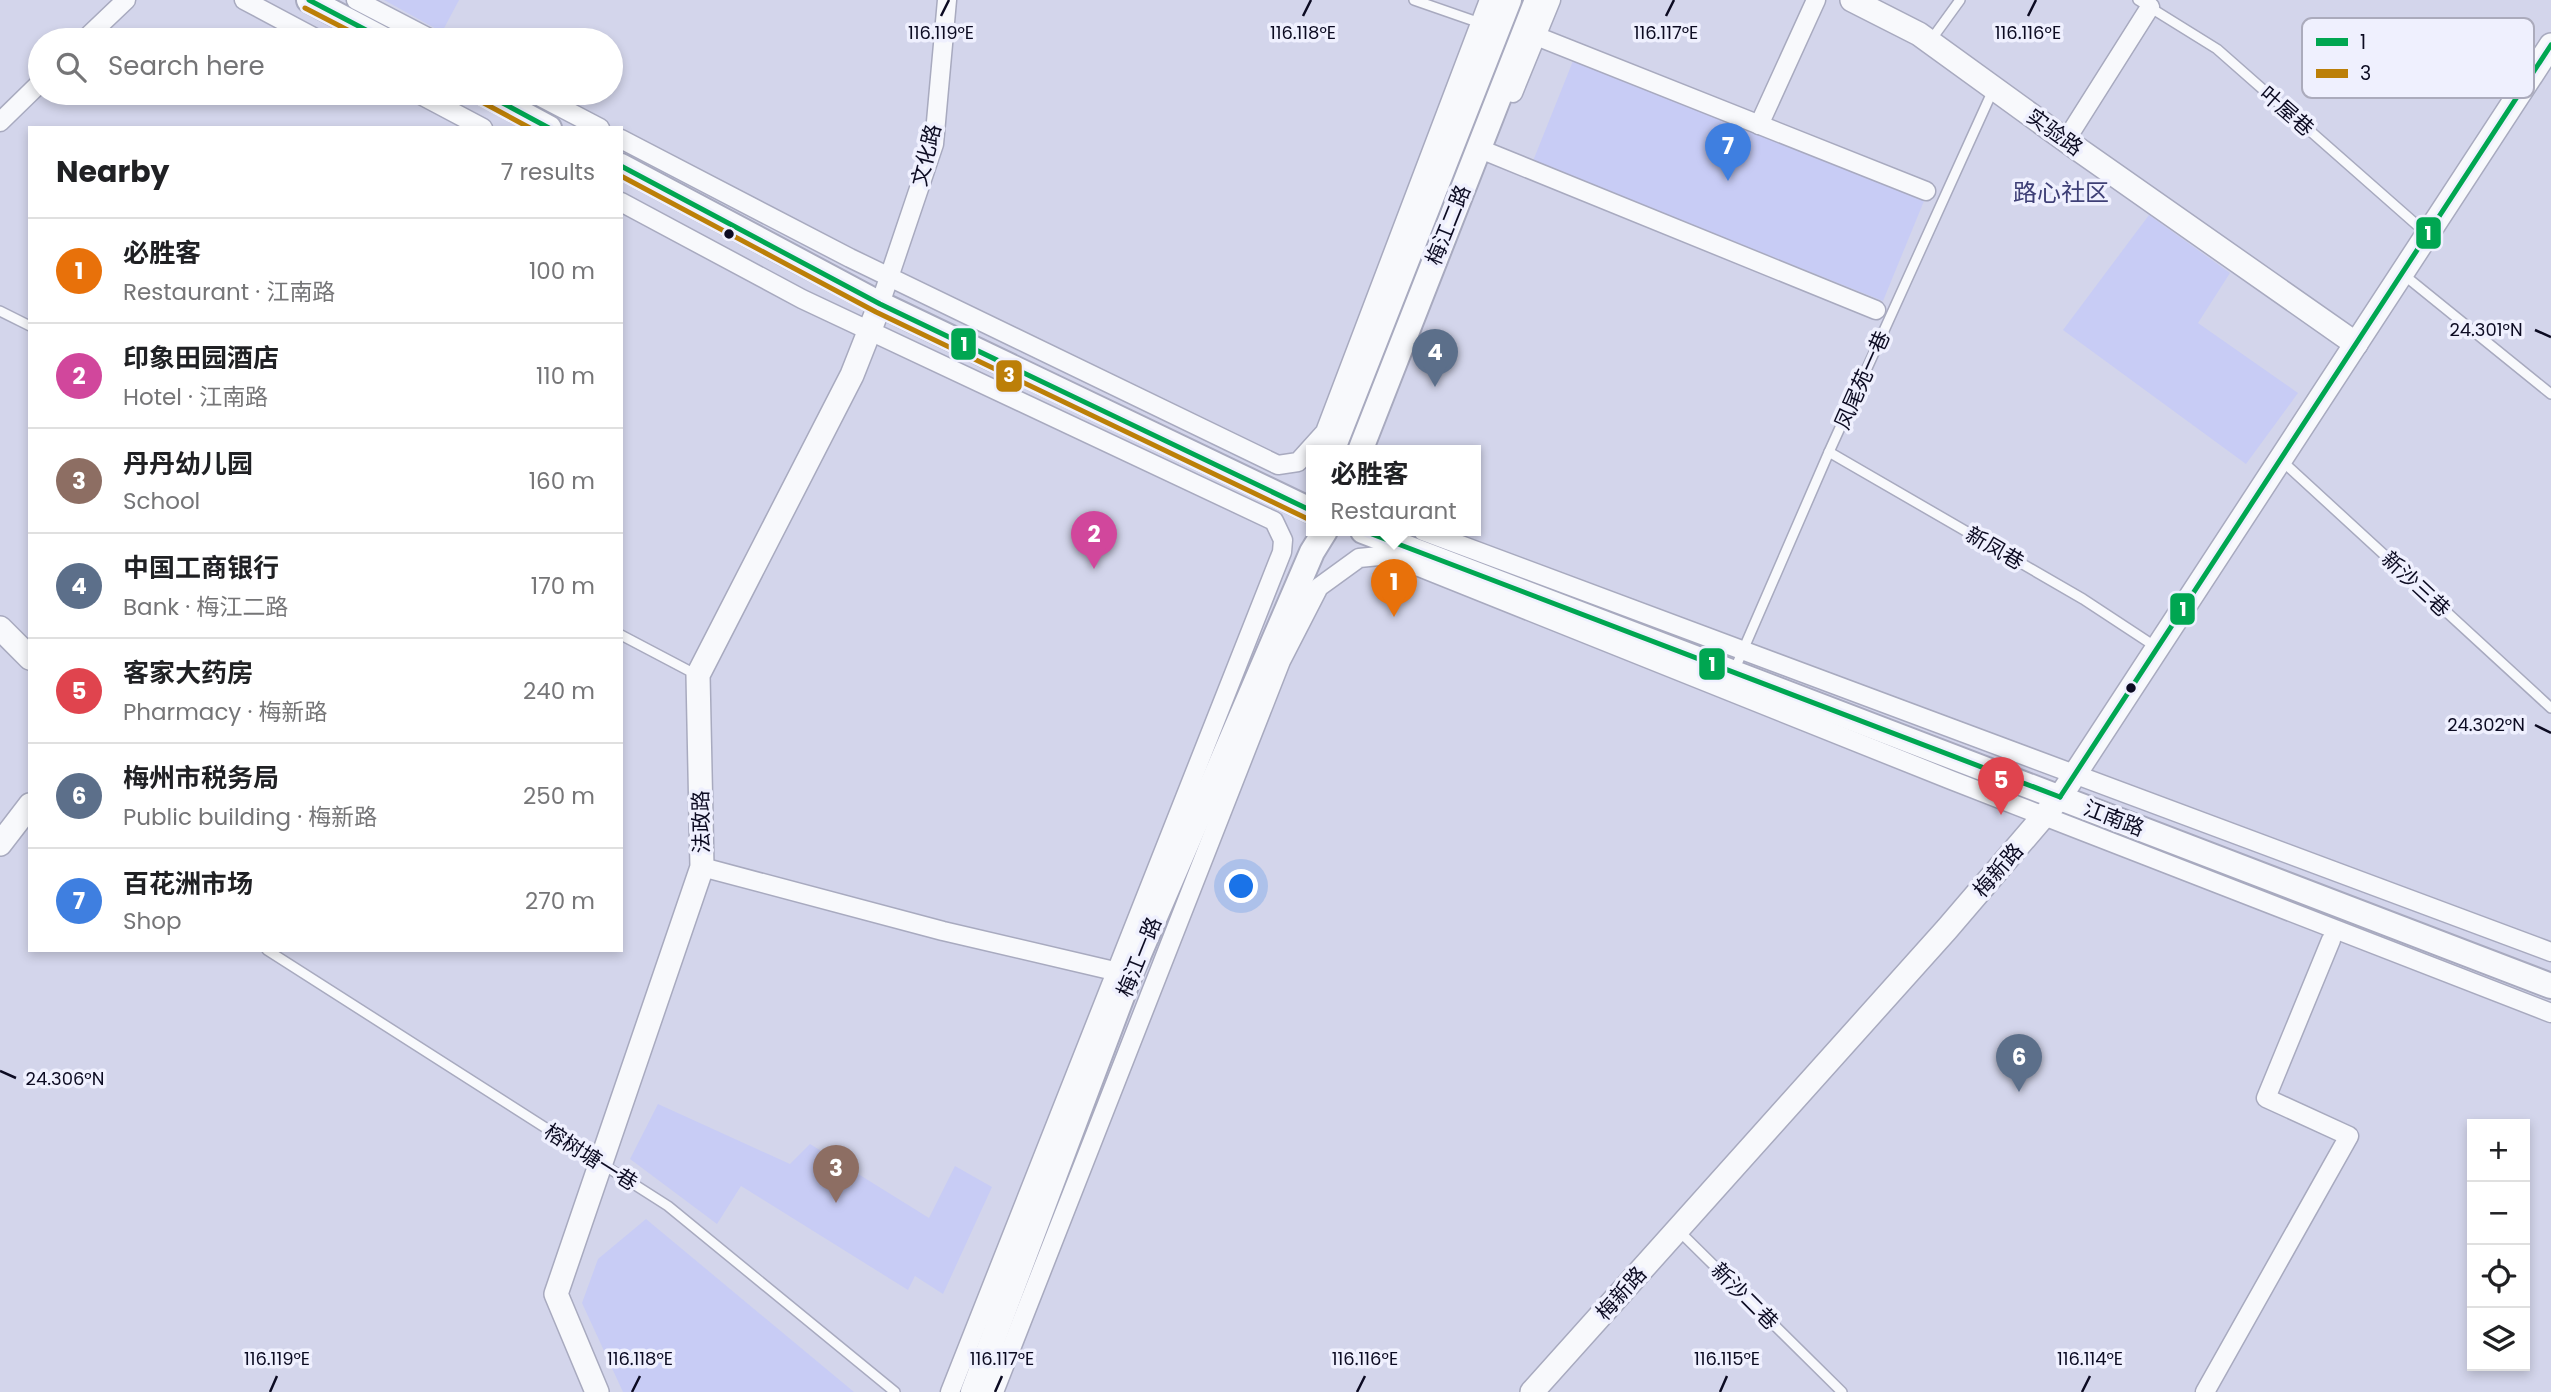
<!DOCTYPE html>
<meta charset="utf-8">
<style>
:root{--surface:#fff;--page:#f2f2f2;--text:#202124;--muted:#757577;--line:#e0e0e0;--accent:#d93025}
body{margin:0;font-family:Poppins,"Noto Sans SC",sans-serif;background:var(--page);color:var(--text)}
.controls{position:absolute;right:21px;bottom:21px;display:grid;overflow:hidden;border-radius:0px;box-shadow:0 4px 10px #0003}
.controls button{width:63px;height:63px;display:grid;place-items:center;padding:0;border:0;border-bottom:2px solid var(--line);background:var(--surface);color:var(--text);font:35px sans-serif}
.you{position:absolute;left:1242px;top:887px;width:24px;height:24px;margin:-18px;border:5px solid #fff;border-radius:50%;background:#1a73e8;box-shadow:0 0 0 10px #1a73e833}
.badge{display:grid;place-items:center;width:46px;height:46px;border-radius:50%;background:var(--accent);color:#fff;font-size:23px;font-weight:700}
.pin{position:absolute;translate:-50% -58px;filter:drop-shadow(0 2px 4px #0008)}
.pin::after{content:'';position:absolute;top:37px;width:24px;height:21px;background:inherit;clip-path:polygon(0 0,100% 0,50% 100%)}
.popup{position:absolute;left:1306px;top:445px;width:175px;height:91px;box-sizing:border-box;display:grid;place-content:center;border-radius:0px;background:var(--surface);filter:drop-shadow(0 2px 5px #0005);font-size:23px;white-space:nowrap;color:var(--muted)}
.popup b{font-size:26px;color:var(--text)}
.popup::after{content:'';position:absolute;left:50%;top:100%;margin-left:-14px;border:14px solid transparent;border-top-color:var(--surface)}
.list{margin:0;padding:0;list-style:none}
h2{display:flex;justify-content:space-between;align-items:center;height:91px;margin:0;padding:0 28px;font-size:30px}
h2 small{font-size:23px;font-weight:400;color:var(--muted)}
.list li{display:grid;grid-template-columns:46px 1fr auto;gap:21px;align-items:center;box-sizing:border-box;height:105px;padding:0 28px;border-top:2px solid var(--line)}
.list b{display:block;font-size:26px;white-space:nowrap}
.list p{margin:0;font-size:23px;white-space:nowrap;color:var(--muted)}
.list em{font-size:23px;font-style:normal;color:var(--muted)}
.icon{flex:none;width:38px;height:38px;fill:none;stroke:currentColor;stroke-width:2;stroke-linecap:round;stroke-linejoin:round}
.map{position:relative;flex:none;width:2551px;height:1392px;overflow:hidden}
.search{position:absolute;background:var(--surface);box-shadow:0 4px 10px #0003;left:28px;top:28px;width:595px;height:77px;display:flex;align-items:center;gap:18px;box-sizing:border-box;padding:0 24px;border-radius:38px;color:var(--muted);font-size:26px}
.panel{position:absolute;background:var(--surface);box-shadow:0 4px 10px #0003;left:28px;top:126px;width:595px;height:826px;border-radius:0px}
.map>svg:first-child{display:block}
.built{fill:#c8ccf5}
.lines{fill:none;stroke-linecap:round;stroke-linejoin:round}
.service-casing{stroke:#a8aabf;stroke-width:12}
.minor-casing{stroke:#a8aabf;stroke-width:21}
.tertiary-casing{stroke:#a8aabf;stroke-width:26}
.secondary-casing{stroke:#a8aabf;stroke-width:28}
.service{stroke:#f8f9fc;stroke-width:9}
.minor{stroke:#f8f9fc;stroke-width:18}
.tertiary{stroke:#f8f9fc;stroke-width:23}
.secondary{stroke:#f8f9fc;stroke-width:24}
.bus-1-casing{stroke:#eff0fe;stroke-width:10}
.bus-2-casing{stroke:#eff0fe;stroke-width:10}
.bus-1{stroke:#00a651;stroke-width:5}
.bus-2{stroke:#bc7f08;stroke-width:5}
.ticks{fill:none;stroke:#0c0b22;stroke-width:2.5}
.bus-dot{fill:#0c0b22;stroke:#eff0fe;stroke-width:2.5}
.labels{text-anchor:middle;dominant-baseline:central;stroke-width:7;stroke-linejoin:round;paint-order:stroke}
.street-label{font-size:21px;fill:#0c0b22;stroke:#eff0fe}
.quarter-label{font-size:24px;fill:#3e3f76;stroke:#eff0fe}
.key{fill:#eff0fe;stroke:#ababbc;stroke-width:2}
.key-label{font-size:19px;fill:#0c0b22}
.ticks-label{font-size:18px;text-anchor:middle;fill:#0c0b22;stroke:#eff0fe;stroke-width:7;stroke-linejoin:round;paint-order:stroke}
.line-badge{stroke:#eff0fe;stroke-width:2.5}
.badge-label{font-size:19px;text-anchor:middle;font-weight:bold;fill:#fff}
</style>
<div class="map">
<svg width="2551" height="1392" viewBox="0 0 2551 1392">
<rect width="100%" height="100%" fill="#d3d5eb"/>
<!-- built -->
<g class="built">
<path d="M384 0H459L442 32Z"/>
<path d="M1573 61 1924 201 1883 301 1533 161Z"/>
<path d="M2149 215 2230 273 2198 323 2298 393 2246 464 2063 330Z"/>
<path d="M658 1104 790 1164 810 1144 929 1218 955 1166 992 1187 943 1294 915 1276 908 1290 741 1186 717 1224 630 1159Z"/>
<path d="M646 1219 854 1392H623L582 1303 598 1259Z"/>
</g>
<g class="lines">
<!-- service casing -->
<g class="service-casing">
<g id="service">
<path d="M1414 0 1483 24"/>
<path d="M2138 0 2217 49 2426 233"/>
<path d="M1931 40 1960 0"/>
<path d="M2404 275 2551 394"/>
<path d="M0 311 30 326"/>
<path d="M1829 452 2083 599 2156 647"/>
<path d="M2281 460 2551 708"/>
<path d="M621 635 697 675"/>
<path d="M1734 671 1829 452 1993 90"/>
<path d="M267 950 668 1206 895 1392"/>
<path d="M1679 1231 1842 1392"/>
</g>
</g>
<!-- minor casing -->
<g class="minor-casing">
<g id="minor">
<path d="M244 0 319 40"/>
<path d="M356 0 433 40"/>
<path d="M1531 34 1926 191"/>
<path d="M84 40 126 0"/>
<path d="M417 93 483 128"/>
<path d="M533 93 600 128"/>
<path d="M1513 93 1551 0"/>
<path d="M0 122 40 83"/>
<path d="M1759 125 1816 0"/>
<path d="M621 139 850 258 1278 465 1298 462 1325 432 1489 0"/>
<path d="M2066 140 2150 7"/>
<path d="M1485 151 1876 310"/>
<path d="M621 202 802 299 1274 521 1283 540 1282 552 950 1392"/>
<path d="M880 304 934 144 947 0"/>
<path d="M1423 531 2551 952"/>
<path d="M702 867 943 931 1127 974"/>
<path d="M994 1392 1281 661 1319 587 1359 558 1389 555 1951 780 2551 1013"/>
<path d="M2205 1392 2349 1136 2266 1098 2331 940"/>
</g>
</g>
<!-- tertiary casing -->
<g class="tertiary-casing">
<g id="tertiary">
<path d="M1852 0 1919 34 2075 147 2356 344"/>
<path d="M0 628 30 658"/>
<path d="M0 844 30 805"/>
<path d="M597 1392 556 1294 702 867 698 675 852 375 880 304"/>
<path d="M1532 1392 1947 929 2060 797 2551 45"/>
</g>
</g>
<!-- secondary casing -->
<g class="secondary-casing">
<g id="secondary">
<path d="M309 0 385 40"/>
<path d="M484 93 549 128"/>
<path d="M621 166 880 304 1312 511"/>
<path d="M1332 451 1509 0"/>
<path d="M1360 451 1537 0"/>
<path d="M1363 531 2551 986"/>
<path d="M973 1392 1130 975 1312 552 1325 531"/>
</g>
</g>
<!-- service -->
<use href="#service" class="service"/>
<!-- minor -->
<use href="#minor" class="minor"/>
<!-- tertiary -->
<use href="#tertiary" class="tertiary"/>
<!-- secondary -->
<use href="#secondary" class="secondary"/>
<!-- bus-1 casing -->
<g class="bus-1-casing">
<g id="bus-1">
<path d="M309 0 385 40"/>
<path d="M484 93 549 128"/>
<path d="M621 166 880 304 1312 511"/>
<path d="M1364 531 2060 797"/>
<path d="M2060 797 2551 45"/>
</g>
</g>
<!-- bus-2 casing -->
<g class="bus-2-casing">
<g id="bus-2">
<path d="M305 8 367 40"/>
<path d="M480 101 530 128"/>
<path d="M621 176 876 312 1308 519"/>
</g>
</g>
<!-- bus-1 -->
<use href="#bus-1" class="bus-1"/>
<!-- bus-2 -->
<use href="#bus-2" class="bus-2"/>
</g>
<!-- ticks -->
<path class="ticks" d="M941 16 949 0M1303 16 1311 0M1666 16 1674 0M2028 16 2036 0M2535 330 2551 337M2535 725 2551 733M0 1071 16 1078M270 1392 277 1376M632 1392 640 1376M995 1392 1002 1376M1357 1392 1365 1376M1720 1392 1727 1376M2082 1392 2090 1376"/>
<!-- markers -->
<g class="bus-dot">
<circle cx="729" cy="234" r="6"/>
<circle cx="2131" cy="688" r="6"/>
</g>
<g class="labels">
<!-- street labels -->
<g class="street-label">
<text transform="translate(2287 111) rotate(41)">叶屋巷</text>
<text transform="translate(2055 132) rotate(36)">实验路</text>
<text transform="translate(926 155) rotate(-76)">文化路</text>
<text transform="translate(1448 225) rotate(-68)">梅江二路</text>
<text transform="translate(1862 380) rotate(-66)">凤尾苑一巷</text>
<text transform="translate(1995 548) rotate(30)">新凤巷</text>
<text transform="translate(2416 584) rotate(43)">新沙三巷</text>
<text transform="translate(2114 818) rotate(21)">江南路</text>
<text transform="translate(701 822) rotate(-91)">法政路</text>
<text transform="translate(1998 870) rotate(-49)">梅新路</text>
<text transform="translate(1139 957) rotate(-68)">梅江一路</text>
<text transform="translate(591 1157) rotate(32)">榕树塘一巷</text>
<text transform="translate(1621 1293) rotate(-48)">梅新路</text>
<text transform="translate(1745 1296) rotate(45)">新沙二巷</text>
</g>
<!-- quarter labels -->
<g class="quarter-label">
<text x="2061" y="192">路心社区</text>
</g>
</g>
<!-- legend -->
<rect x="2302" y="18" width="232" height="80" rx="10" class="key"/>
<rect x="2316" y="38" width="32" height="8" fill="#00a651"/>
<rect x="2316" y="69" width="32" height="9" fill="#bc7f08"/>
<g class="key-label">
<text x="2360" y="49">1</text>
<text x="2360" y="80">3</text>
</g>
<g class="ticks-label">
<text x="941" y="39">116.119°E</text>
<text x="1303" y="39">116.118°E</text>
<text x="1666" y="39">116.117°E</text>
<text x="2028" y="39">116.116°E</text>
<text x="2486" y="336">24.301°N</text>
<text x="2486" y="731">24.302°N</text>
<text x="65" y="1085">24.306°N</text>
<text x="277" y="1365">116.119°E</text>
<text x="640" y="1365">116.118°E</text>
<text x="1002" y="1365">116.117°E</text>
<text x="1365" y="1365">116.116°E</text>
<text x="1727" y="1365">116.115°E</text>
<text x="2090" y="1365">116.114°E</text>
</g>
<g class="line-badge">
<rect x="2415" y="216" width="27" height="34" rx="7" fill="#00a651"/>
<rect x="950" y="327" width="27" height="34" rx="7" fill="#00a651"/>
<rect x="995" y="359" width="28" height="34" rx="7" fill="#bc7f08"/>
<rect x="2169" y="592" width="27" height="34" rx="7" fill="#00a651"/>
<rect x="1698" y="647" width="28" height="34" rx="7" fill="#00a651"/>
</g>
<g class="badge-label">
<text x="2428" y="240">1</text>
<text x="964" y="351">1</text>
<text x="1009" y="382">3</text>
<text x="2183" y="616">1</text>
<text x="1712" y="671">1</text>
</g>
</svg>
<div class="controls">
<button>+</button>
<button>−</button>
<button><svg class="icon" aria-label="locate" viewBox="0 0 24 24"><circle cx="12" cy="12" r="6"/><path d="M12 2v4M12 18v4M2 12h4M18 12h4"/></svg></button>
<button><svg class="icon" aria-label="layers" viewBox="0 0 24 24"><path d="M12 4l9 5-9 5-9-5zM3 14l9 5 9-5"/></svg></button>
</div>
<div class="you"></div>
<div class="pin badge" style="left:1394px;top:617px;background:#e8710a">1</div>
<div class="popup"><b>必胜客</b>Restaurant</div>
<div class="pin badge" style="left:1094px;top:569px;background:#d1479c">2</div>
<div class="pin badge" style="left:836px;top:1203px;background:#8d6e63">3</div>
<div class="pin badge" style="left:1435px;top:387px;background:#5c6f8a">4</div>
<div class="pin badge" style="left:2001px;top:815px;background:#e0444e">5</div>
<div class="pin badge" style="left:2019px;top:1092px;background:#5c6f8a">6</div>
<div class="pin badge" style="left:1728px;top:181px;background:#3f7fe0">7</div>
<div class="search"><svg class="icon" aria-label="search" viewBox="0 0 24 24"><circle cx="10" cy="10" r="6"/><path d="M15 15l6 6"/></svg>Search here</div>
<section class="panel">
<h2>Nearby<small>7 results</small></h2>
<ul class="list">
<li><span class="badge" style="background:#e8710a">1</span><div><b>必胜客</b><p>Restaurant · 江南路</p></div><em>100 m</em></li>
<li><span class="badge" style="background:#d1479c">2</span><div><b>印象田园酒店</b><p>Hotel · 江南路</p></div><em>110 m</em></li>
<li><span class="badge" style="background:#8d6e63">3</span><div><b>丹丹幼儿园</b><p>School</p></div><em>160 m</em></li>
<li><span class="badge" style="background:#5c6f8a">4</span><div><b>中国工商银行</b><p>Bank · 梅江二路</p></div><em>170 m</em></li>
<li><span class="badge" style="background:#e0444e">5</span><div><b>客家大药房</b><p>Pharmacy · 梅新路</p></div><em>240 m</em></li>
<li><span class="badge" style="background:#5c6f8a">6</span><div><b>梅州市税务局</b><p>Public building · 梅新路</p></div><em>250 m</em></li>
<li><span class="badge" style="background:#3f7fe0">7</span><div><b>百花洲市场</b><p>Shop</p></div><em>270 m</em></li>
</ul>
</section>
</div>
